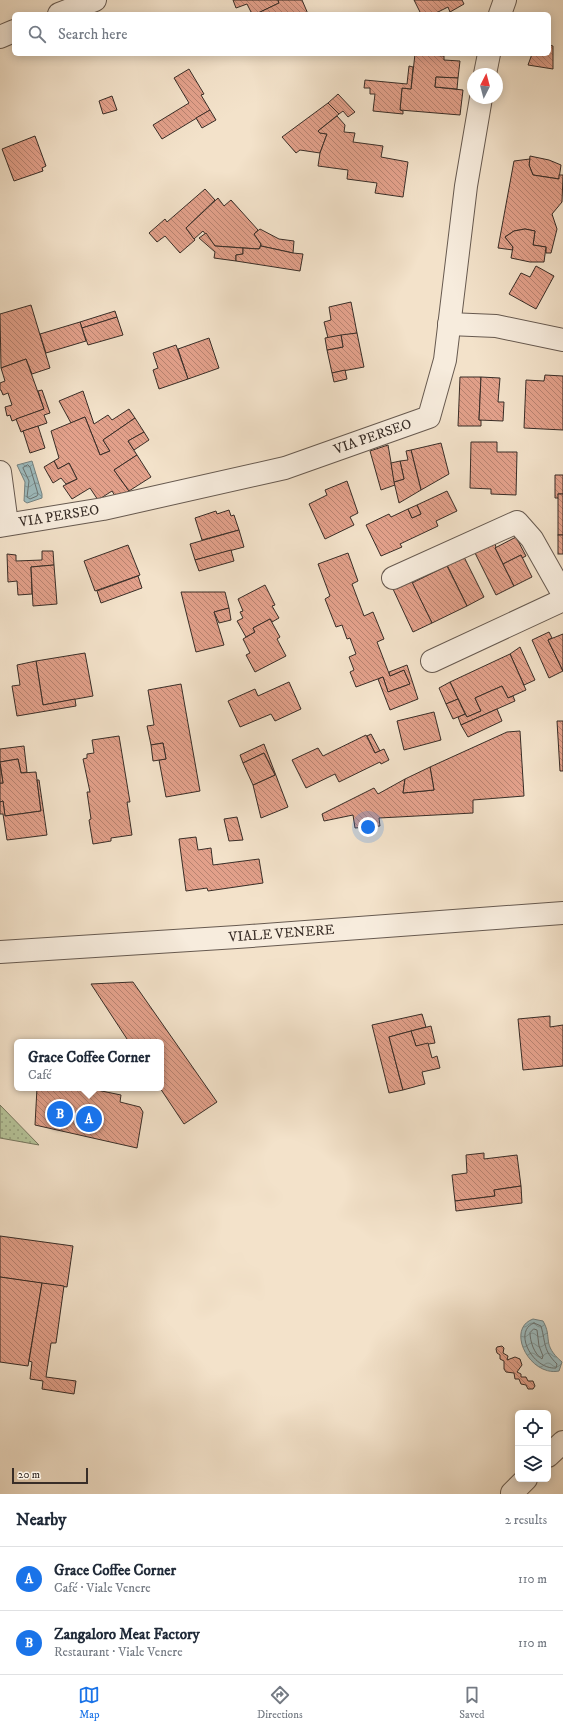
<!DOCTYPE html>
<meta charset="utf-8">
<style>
:root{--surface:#fff;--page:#f6f6f7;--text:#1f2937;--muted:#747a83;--line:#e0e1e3;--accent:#1a73e8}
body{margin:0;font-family:"IM FELL DW Pica",serif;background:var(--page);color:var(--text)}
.controls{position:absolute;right:12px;bottom:12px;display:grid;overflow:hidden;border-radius:6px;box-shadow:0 2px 10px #0003}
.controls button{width:36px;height:36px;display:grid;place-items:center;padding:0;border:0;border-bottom:1px solid var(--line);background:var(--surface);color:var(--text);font:20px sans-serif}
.compass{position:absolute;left:467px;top:68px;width:36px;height:36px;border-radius:50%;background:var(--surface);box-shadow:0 2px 10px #0003;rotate:6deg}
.scale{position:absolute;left:12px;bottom:10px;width:76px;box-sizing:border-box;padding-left:4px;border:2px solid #382d27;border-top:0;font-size:11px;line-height:14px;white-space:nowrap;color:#382d27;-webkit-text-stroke:3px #f7ecdd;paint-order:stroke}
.you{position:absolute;left:368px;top:827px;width:14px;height:14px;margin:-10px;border:3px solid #fff;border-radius:50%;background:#1a73e8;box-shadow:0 0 0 6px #1a73e833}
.badge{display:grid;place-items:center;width:26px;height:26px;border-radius:50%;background:var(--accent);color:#fff;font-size:13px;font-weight:700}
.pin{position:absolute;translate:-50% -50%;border:2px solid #fff;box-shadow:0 1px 4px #0006}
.popup{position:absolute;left:14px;top:1039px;width:150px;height:52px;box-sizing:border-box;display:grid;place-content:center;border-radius:6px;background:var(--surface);filter:drop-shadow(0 1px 3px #0005);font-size:13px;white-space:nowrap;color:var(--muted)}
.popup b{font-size:15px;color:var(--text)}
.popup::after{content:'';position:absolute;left:50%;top:100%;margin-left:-8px;border:8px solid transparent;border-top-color:var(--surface)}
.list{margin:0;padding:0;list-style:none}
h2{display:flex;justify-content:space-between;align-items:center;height:52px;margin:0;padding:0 16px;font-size:17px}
h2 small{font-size:13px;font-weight:400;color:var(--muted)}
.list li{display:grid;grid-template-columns:26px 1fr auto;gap:12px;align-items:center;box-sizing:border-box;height:64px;padding:0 16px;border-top:1px solid var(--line)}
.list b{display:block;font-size:15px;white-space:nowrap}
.list p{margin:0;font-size:13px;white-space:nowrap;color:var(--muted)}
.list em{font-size:13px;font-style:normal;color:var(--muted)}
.icon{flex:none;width:22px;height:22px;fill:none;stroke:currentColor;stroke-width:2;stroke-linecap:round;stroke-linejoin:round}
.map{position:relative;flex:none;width:563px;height:1494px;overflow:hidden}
.search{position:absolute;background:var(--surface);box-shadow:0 2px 10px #0003;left:12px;right:12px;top:12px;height:44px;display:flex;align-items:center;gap:10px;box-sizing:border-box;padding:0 14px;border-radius:6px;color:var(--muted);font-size:15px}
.sheet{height:180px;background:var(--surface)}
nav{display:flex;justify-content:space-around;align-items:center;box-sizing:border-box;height:56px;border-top:1px solid var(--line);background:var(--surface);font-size:11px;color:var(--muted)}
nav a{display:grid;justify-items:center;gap:2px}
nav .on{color:var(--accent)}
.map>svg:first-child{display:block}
.grass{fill:url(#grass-dots);stroke:#777860}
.water{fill:url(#water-waves);stroke:#758382}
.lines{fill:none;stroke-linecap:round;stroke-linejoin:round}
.shore{stroke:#6b7473;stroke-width:1}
.building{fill:url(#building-back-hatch);stroke:#382d27}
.minor-casing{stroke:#675a50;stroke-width:24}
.tertiary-casing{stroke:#675a50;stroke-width:24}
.minor{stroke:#f7ecdd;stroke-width:22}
.tertiary{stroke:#f7ecdd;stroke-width:22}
.labels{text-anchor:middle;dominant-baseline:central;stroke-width:3.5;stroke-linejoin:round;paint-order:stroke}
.street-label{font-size:14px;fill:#382d27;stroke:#f7ecdd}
</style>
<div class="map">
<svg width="563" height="1494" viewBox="0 0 563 1494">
<defs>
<pattern id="grass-dots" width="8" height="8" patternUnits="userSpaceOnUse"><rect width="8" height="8" fill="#b6c49a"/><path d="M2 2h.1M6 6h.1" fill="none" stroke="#95a07e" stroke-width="1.8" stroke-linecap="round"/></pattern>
<pattern id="water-waves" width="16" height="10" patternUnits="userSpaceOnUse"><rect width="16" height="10" fill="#9ebcbf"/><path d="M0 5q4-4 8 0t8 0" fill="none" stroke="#82999b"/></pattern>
<pattern id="building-back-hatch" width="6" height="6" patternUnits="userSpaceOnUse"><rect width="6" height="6" fill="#e2a08a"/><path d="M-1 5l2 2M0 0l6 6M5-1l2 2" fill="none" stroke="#b88371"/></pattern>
</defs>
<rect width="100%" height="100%" fill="#f3e2ca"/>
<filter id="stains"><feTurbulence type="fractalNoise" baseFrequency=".005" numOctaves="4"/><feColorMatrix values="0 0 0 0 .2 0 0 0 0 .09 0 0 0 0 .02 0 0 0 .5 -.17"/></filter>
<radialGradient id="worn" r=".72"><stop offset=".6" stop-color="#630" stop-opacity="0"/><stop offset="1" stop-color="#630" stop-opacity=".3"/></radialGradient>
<!-- grass -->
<path class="grass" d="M0 1105 39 1145 0 1138Z"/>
<!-- water -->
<g class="water">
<path d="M32 461 42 494V498L27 503 24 501 25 482 17 465Z"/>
<path d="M533 1319 543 1321C553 1338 541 1344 562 1362L559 1371C530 1377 505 1329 533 1319Z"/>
</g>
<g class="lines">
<!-- shore -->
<g class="shore">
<path d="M28 465 30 467 38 494 37 496 30 499 27 497 29 481 23 468Z"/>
<path d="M534 1323 541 1326C546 1344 543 1350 557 1364L556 1368C533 1370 512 1331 534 1323Z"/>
<path d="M534 1329 537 1330 539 1346 543 1356 542 1359C534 1354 530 1341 530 1333Z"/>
</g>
</g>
<!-- building -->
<g class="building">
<path d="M233 0H278L279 3 256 14H252L247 4 236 8Z"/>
<path d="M278 0H302L308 14H256L279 3Z"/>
<path d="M414 0H462L464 4 450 12 448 7 434 14H421Z"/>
<path d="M549 45 553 46V69L528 65 532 54H549Z"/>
<path d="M415 54 444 56V60L460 61 458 78 436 77 435 87 463 90 460 115 400 110 402 88 411 89Z"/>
<path d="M409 66 413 67 411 89 402 88 400 110 403 111V114L373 111 375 94H370V88H364L365 80 407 84Z"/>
<path d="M189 69 204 94 201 95 210 110 162 139 153 125 189 103 174 78Z"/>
<path d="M436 77 458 78 457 89 435 87Z"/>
<path d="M338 94 355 112 348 117 343 111 339 114 328 103Z"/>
<path d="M112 96 117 110 103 114 99 101Z"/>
<path d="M328 103 339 114 318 131 320 133 327 134 320 153 300 150 296 153 282 137Z"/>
<path d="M210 110 216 120 202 128 196 118Z"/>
<path d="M337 116 345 125 344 132 355 133 353 142 383 146 381 157 408 162 403 197 375 193 377 183 347 179 348 170 318 166 320 153 327 134 320 133 318 131Z"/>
<path d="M35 136 46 166 42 168 43 171 14 181 2 149Z"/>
<path d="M530 156 549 160 561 165 559 179 533 175 529 165Z"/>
<path d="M530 159 529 165 533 175 559 179V175H563L562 202 552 214 557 229 551 253H546V247L533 245 535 231 525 229 514 231 505 237 513 247V250L498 248 514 161Z"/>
<path d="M205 189 215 200 186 228 195 240 180 253 165 236 157 242 149 233 165 219 167 222Z"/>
<path d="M218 198 224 206 231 200 258 230 254 234 261 244 259 249 215 246 203 231 194 239 186 228Z"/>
<path d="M260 229 279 239 294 241 293 253 261 246V244L254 234Z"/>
<path d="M525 229 535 231 533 245 546 247 544 262H530L511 258 513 247 505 237 514 231Z"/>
<path d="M206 233 215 246 243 248V254L236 255V261L214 258 215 252 199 238Z"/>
<path d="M261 246 293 253 303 254 300 271 236 261V255L243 254V248L259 249Z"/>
<path d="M536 266 554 276 536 309 509 294 521 273 530 277Z"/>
<path d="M351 302 357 333 328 338 324 322 331 320 329 307Z"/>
<path d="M31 305 50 368 32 374 26 359 1 368 0 314Z"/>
<path d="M115 311 117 317 82 328 80 322Z"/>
<path d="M117 317 123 335 88 345 82 328Z"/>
<path d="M80 322 86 341 46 353 40 334Z"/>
<path d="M357 333 364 367 332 373 327 350 343 347 341 335Z"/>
<path d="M341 335 343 347 327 350 325 338Z"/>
<path d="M209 338 219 368 188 379 178 349Z"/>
<path d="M176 345 188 379 159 389 153 370 158 368 153 353Z"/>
<path d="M26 359 44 409 12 421 10 415 7 416 5 407 12 405 8 393 3 395 1 390H0V383L5 381 1 368Z"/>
<path d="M345 370 347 379 334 382 332 373Z"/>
<path d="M545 375 563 376V430L524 428 526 380 544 381Z"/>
<path d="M460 377H481L479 420H481V426H458Z"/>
<path d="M481 377 500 378 498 402H504L503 421 479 420Z"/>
<path d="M42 390 50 413 44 415 47 423 21 432 16 419 44 409 38 391Z"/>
<path d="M83 391 94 424 108 415 112 420 129 409 135 418 103 440 110 451 100 455 85 417 71 423 59 401Z"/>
<path d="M85 417 100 455 110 451 103 440 135 418 144 432 128 441 137 455 114 470 129 491 117 499 112 491 98 500 90 488 72 499 63 486 77 479 69 463 58 469 54 461 59 458 51 431Z"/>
<path d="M38 426 45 448 30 453 23 431Z"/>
<path d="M144 432 149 440 134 450 128 441Z"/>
<path d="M471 442H497V452H517L516 495 491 494V489L470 488Z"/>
<path d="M441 443 449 474 421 490 411 450Z"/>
<path d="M388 445 395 485 381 490 370 451Z"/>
<path d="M411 450 421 490 399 503 394 482 404 479 400 461 408 460 406 451Z"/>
<path d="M137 455 151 477 129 491 114 470Z"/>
<path d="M54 461 58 469 69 463 77 479 66 484 61 478 53 483 44 467Z"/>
<path d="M400 461 404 479 394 482 391 463Z"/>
<path d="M555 475H563V494H558L559 498H555Z"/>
<path d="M347 481 358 513 350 517 354 525 325 539 309 504 327 495 325 490Z"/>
<path d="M447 491 457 511 436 521 438 526 400 544 402 547 381 556 366 525 389 514 391 517 408 509 412 518 421 514 417 505Z"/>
<rect x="558" y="494" width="5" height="41"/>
<path d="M417 505 421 514 412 518 408 509Z"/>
<path d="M229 510 231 516 234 515 239 530 202 540 195 518 216 511 217 514Z"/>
<path d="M239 530 244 547 195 560 190 544Z"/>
<rect x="558" y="535" width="5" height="19"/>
<path d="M516 537 526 556 522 558 521 555 503 564 495 548Z"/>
<path d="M494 541 496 547 495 548 514 586 496 595 474 551Z"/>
<path d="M128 545 140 575 95 591 84 561Z"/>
<path d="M231 550 234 561 199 571 195 560Z"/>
<path d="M42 551H53L54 565 31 567 32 594 18 595 17 581 8 582 7 554 16 555V561L42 560Z"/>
<path d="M348 553 358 581 352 584 364 616 373 612 384 639 377 642 390 676 404 670 410 684 388 692 383 677 356 687 350 672 354 670 349 657 356 654 350 638 347 639 342 625 336 627 325 599 330 596 318 564Z"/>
<path d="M463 555 484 597 467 606 446 563Z"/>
<path d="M521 555 532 577 514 586 503 564Z"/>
<path d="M54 565 57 604 33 606 31 567Z"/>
<path d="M447 566 467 606 432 623 412 583Z"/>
<path d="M138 576 142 588 101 603 97 591Z"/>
<path d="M411 580 432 623 413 632 393 589Z"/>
<path d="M265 585 275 605 272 606 279 618 272 622 270 619 253 628 255 632 246 637 237 621 243 618 240 612 243 611 238 599Z"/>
<path d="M181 592H225L229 608 214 612 224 645 196 652Z"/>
<path d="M229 608 231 620 219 623 214 612Z"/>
<path d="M270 619 280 637 277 639 286 656 255 672 246 655 250 653 243 639 255 632 253 628Z"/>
<path d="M549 632 552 638 548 640 563 671 549 678 532 640Z"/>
<path d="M563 634V671L548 640Z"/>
<path d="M520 647 535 680 524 685 510 654Z"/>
<path d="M85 653 93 696 43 705 36 661Z"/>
<path d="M510 654 526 690 508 698 502 686 475 698 481 711 467 717 450 682Z"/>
<path d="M36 661 43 705 75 699 76 706 17 716 12 686 20 685 17 665Z"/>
<path d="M407 665 418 699 390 710 378 679 383 677 388 692 410 684 404 670 390 676 389 672Z"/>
<path d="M289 682 301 709 275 721 271 714 240 727 228 701 255 689 258 696Z"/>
<path d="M450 682 458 699 446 704 439 688Z"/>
<path d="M181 684 200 791 166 797 159 760 166 759 163 743 151 745 147 726 154 725 148 690Z"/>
<path d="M502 686 508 698 513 696 515 701 461 725 458 717 465 714 467 717 481 711 475 698Z"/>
<path d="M458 699 465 714 453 719 446 704Z"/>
<path d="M497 709 502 721 468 737 461 725Z"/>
<path d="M434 712 441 740 404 750 397 721Z"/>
<path d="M557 721H563V771H560Z"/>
<path d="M520 731 524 796 473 800V813L379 818 380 826 355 828 353 815 324 821 322 814 374 788 378 794 405 779 403 793 434 790 430 767 507 732Z"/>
<path d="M371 734 380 751 375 753 367 736Z"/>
<path d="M366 735 375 753 384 749 389 760 381 764 380 762 339 782 335 774 306 788 292 760 318 748 323 756Z"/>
<path d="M119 736 130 802H127L132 835 111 838V841L93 844 89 820 91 819 87 792H90L83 759 87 758V754L94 753 92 740Z"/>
<path d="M163 743 166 759 153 761 151 745Z"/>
<path d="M264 744 288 807 261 818 253 785 275 775 264 753 243 763 240 755Z"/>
<path d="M24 746 27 772 21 773 18 759 0 762V749Z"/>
<path d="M264 753 275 775 253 785 243 763Z"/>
<path d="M18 759 21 773 36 772 41 811 5 816 3 801 0 802V783H3L0 762Z"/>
<path d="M0 764 3 783H0Z"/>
<path d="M430 767 434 790 403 793 405 779Z"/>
<path d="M37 780H39L47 835 7 840 3 814H0V802L3 801 5 816 41 811Z"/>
<path d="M237 817 243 840 229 841 224 819Z"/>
<path d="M196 837 198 850 211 848 213 865 259 859 263 883 208 891 207 888 186 891 179 839Z"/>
<path d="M133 982 217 1102 184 1124 160 1088H161V1042H129L91 984Z"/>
<path d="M422 1014 426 1027 389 1037 403 1090 389 1093 372 1025Z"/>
<path d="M550 1016V1027L563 1025V1066L523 1070 518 1019Z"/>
<path d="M431 1026 435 1043 416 1046 411 1031Z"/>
<path d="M411 1031 416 1046 428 1043 432 1058 437 1056 440 1068 422 1072 425 1084 403 1090 389 1037Z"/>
<path d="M37 1088H87L121 1095 120 1102 140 1107 143 1112 137 1148 35 1125Z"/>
<path d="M484 1153V1159L517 1155 521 1186 494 1190 495 1196 455 1201 452 1175 467 1173 466 1155Z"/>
<path d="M521 1186 522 1203 456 1211 455 1201 495 1196 494 1190Z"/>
<path d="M0 1236 73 1246 67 1287 0 1277Z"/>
<path d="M0 1277 42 1283 28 1366 0 1362Z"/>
<path d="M42 1283 64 1286 56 1343H51L46 1377 76 1381 74 1394 42 1389 43 1381 30 1379 32 1362 29 1361Z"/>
<path d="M502 1346 504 1348 503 1353 508 1356 507 1360 515 1357 520 1359 522 1365 517 1372 521 1374V1377H526L528 1381H533L535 1386 533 1389H528L526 1385 521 1384 519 1379H515L514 1373 506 1372 504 1369V1361L500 1359V1355L497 1353 496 1349 497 1347Z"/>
</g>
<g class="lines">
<!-- minor casing -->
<g class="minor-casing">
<g id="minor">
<path d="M59 14 95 0"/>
<path d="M500 14 505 0"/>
<path d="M0 37 14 31"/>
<path d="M485 74 489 54"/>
<path d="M449 324 496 326 563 340"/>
<path d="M0 472 7 524"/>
<path id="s1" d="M0 526 103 509 285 468 429 417 445 360 466 186 481 98"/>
<path d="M393 578 517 522 532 539 563 594"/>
<path d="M432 661 563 600"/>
<path d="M548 1456 563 1442"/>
<path d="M513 1494 512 1493 526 1479"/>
</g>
</g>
<!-- tertiary casing -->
<g class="tertiary-casing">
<g id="tertiary">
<path id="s2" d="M0 952 237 937 563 913"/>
</g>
</g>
<!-- minor -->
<use href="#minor" class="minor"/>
<!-- tertiary -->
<use href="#tertiary" class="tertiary"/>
</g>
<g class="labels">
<!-- street labels -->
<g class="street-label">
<text stroke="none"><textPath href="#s1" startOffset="384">VIA PERSEO</textPath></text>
<text stroke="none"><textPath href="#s1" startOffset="60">VIA PERSEO</textPath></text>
<text stroke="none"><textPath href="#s2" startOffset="282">VIALE VENERE</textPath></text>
</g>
</g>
<rect width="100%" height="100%" filter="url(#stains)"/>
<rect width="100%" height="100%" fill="url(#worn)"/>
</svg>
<div class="controls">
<button><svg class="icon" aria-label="locate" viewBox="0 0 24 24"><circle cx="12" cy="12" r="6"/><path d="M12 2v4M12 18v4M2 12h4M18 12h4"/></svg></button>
<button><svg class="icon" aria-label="layers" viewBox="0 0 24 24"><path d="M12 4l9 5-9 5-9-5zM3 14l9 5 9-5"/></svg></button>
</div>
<svg class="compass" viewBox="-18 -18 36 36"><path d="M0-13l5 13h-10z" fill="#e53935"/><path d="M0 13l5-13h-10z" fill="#747a83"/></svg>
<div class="scale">20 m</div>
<div class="you"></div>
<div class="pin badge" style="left:89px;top:1119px">A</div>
<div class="popup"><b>Grace Coffee Corner</b>Café</div>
<div class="pin badge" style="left:60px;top:1114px">B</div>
<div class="search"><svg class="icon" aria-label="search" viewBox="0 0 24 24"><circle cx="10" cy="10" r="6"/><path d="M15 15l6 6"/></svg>Search here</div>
</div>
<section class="sheet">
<h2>Nearby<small>2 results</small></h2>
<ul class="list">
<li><span class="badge">A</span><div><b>Grace Coffee Corner</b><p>Café · Viale Venere</p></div><em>110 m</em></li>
<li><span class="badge">B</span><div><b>Zangaloro Meat Factory</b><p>Restaurant · Viale Venere</p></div><em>110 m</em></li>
</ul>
</section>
<nav>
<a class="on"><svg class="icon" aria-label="map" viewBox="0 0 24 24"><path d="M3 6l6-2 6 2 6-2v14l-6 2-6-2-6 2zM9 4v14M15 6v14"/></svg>Map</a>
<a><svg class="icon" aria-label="directions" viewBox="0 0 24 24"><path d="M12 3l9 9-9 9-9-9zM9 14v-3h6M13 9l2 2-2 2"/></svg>Directions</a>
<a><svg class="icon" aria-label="saved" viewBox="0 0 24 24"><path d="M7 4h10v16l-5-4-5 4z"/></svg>Saved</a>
</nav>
